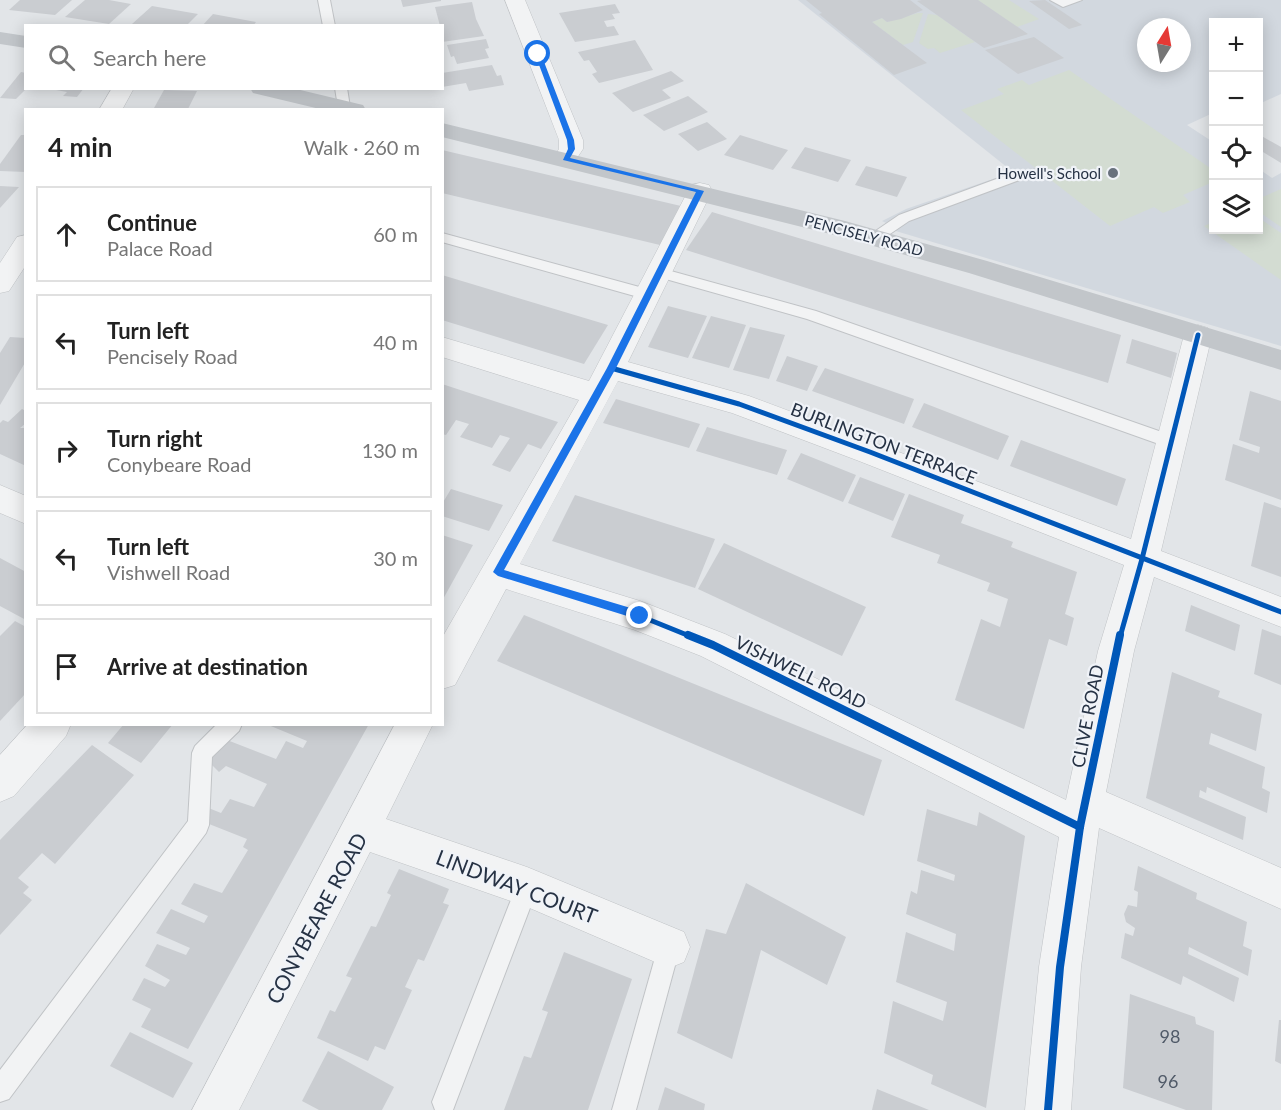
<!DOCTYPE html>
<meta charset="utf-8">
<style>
:root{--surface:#fff;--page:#f2f2f2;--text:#222;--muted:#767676;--line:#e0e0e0}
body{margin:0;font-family:Lato,sans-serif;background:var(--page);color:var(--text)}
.controls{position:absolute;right:18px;top:18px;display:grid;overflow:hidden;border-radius:0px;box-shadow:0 3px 15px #0003}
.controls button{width:54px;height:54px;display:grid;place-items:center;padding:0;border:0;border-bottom:2px solid var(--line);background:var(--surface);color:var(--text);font:30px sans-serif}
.compass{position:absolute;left:1137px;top:18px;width:54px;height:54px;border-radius:50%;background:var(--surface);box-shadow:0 3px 15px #0003;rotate:11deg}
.stop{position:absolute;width:18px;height:18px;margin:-14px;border:4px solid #1a73e8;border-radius:50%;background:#fff}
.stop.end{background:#1a73e8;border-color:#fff;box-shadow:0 2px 6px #0008}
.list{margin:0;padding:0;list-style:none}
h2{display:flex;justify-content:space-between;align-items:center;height:78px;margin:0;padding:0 24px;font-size:26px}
h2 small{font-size:20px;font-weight:400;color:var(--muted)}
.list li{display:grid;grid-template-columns:39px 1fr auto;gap:18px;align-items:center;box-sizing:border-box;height:96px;margin:0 12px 12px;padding:0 12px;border:2px solid var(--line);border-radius:0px}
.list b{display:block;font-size:22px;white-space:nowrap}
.list p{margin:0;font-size:20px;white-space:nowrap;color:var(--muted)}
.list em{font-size:20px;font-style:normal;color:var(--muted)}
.icon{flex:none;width:33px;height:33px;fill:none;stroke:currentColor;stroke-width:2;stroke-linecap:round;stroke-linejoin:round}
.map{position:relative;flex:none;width:1281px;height:1110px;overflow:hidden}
.search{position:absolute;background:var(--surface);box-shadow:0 3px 15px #0003;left:24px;top:24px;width:420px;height:66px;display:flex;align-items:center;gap:15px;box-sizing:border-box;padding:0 21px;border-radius:0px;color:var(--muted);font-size:22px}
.panel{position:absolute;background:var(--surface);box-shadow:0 3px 15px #0003;left:24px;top:108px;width:420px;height:618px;border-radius:0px}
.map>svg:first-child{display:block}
.built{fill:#d2d8df;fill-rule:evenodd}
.green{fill:#d3dcd2}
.building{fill:#cacdd1}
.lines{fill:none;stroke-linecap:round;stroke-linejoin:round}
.service-casing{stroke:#c0c3c6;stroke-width:2}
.minor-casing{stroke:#c0c3c6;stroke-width:1}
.service{fill:#f2f3f4;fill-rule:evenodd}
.minor{fill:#f2f3f4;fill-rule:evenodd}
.secondary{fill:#c2c6ca;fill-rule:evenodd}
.cycleway-far1-casing{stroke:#f0f3f8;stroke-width:9}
.cycleway-casing{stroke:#f0f3f8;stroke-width:11}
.cycleway-far1{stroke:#0057b8;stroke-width:5}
.cycleway{stroke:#0057b8;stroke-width:8}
.route{fill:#1a73e8}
.poi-dot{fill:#68717d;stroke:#f0f3f8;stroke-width:2}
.labels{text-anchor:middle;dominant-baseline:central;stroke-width:4.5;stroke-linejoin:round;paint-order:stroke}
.far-poi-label{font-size:15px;fill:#263244;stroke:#f0f3f8;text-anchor:end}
.far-street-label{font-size:15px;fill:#263244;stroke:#f0f3f8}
.street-label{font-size:18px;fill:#263244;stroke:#f0f3f8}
.near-number-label{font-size:18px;fill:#505a68}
.near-street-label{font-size:21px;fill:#263244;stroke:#f0f3f8}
</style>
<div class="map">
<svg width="1281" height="1110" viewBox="0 0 1281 1110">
<rect width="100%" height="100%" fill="#e2e5e8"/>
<!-- built -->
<path class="built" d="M798 0H1281V94L1259 104 1258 22H1214L1213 113 1187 125 1213 142 1214 230H1258L1259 169 1272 178 1281 173V346L889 229 890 225 882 221 906 209 1013 172ZM1146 27H1182V63H1146Z"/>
<!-- green -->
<g class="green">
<path d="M978 0H1009L1039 19 1017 27Z"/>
<path d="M918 13H923L913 42 903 45 872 22 882 18 887 22Z"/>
<path d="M928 14 937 15 975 42 940 53 934 48 928 49 919 43Z"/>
<path d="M1069 70 1213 170V182L1183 195 1190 202 1163 213 1154 207 1110 226 961 110 1004 94 997 89 1022 80 1029 85Z"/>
<path d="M1281 189V227L1259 212 1258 199Z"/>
<path d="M1259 218 1281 233V280L1204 226 1213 222 1214 230H1258Z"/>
</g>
<!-- building -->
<g class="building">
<path d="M20 0H72L55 15 9 10Z"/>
<path d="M85 0H109L131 4 109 24 65 17Z"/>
<path d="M401 0H441V1L403 7Z"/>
<path d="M806 0H910L923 10 901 19 887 22 882 18 872 22 927 63 894 75 819 14 822 13Z"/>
<path d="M922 0H978L1028 34 984 48 917 1Z"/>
<path d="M1045 0 1082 25 1069 29 1029 1Z"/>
<path d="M472 2 476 19 484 36 442 42V26H440L435 7Z"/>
<path d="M615 4 620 13 612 14 615 19 604 21 607 27 614 26 619 35 575 42 559 13Z"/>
<path d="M152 6 198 14 186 26 132 24Z"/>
<path d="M213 14 256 22 253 26H202Z"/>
<path d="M1034 37 1064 58 1018 74 985 50Z"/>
<path d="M486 39 489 48 485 49 489 58 457 64 454 56 451 57 447 45Z"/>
<path d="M635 40 653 70 599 83 592 74 597 72 589 60 584 61 578 52Z"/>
<path d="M492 65 497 76 501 75 504 85 469 91 466 83 442 87V73Z"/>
<path d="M671 71 684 81 662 90 671 98 633 112 612 93Z"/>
<path d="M21 72 26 73V89L16 99 0 98Z"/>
<path d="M45 88H84L77 97 63 96 67 92Z"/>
<path d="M164 90 197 91 188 109 154 108Z"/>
<path d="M688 96 708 112 664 131 643 115Z"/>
<path d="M707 122 727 139 698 151 678 134Z"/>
<path d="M1258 134 1281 147V163L1258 149Z"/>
<path d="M21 135H26V172L0 171V164Z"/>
<path d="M740 135 788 150 773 170 724 155Z"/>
<path d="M805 147 851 160 838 182 791 168Z"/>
<path d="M442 150 681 206 660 245 442 193Z"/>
<path d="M866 166 907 177 897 197 855 185Z"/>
<path d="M0 186 19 187 0 208Z"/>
<path d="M712 212 1121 335 1108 383 686 250Z"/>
<path d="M442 275 608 325 584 364 442 320Z"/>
<path d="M668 306 707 316 688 358 648 347Z"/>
<path d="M711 316 746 325 729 368 692 358Z"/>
<path d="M750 327 785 335 769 379 733 370Z"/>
<path d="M10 337 26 338V361L0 405V353Z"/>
<path d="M1132 339 1177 353 1171 378 1126 363Z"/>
<path d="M787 356 818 366 807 391 776 381Z"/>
<path d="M825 368 914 399 904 424 812 391Z"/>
<path d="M442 384 558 422 541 449 528 444 510 472 492 465 510 438 500 435 492 448 460 437 469 424 456 420 446 435 442 434Z"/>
<path d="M1250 391 1281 401V500L1225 480 1233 444 1259 453 1260 447 1239 440Z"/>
<path d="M616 399 700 424 689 448 603 423Z"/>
<path d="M924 403 1009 436 998 460 912 427Z"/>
<path d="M22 409 26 411V423L20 428H26V466L0 454V423L3 420 8 422Z"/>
<path d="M707 427 787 450 777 475 696 451Z"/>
<path d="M1021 440 1126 479 1117 506 1010 466Z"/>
<path d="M801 453 856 475 843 502 787 479Z"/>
<path d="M860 477 905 494 893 521 848 503Z"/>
<path d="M451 489 503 505 489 531 442 516V504Z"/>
<path d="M909 494 964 515 961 523 1013 542 1011 547 1077 572 1065 614 1074 618 1067 646 1049 639 1024 729 955 700 981 619 1000 627 1008 599 987 591 990 583 937 563 940 555 891 537Z"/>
<path d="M575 495 715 539 695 588 552 541Z"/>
<path d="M1264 502 1281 508V577L1251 566Z"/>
<path d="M442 535 473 545 442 601Z"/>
<path d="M724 543 866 607 842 656 698 589Z"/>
<path d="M0 558 26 572V620L0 606Z"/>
<path d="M1191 605 1240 625 1235 651 1185 631Z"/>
<path d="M524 615 882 760 864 816 497 661Z"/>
<path d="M15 621 26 627V693L0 721V636Z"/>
<path d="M1262 629 1281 636V685L1254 674Z"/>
<path d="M1172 672 1220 691 1218 697 1262 714 1256 751 1211 733 1209 744 1265 767 1262 788 1270 792 1267 813 1207 787 1206 793 1200 790 1199 797 1246 817 1243 840 1146 798Z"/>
<path d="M124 724H173L141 763 108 743Z"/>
<path d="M266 724H369L188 1049 141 1027 151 1009 132 1000 144 978 165 987 170 980 145 966 157 944 186 955 190 948 156 933 171 909 204 923 208 916 181 904 194 883 222 893 248 850 243 847 247 839 204 822 206 807 221 813 230 799 254 807 267 784 226 766 219 772 206 759 227 740 276 759 286 741 303 748 307 741Z"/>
<path d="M92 745 134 775 55 864 42 853 18 878 29 887 23 893 32 900 0 935V840Z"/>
<path d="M927 809 977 826 979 812 1025 836 986 1108 931 1084 933 1075 884 1053 893 1001 943 1021 947 1002 896 982 906 932 954 951 956 934 906 914 911 891 917 894 921 870 954 881 955 875 917 861Z"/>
<path d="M1138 866 1197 893 1196 899 1247 922 1243 946 1252 950 1248 976 1189 947 1188 954 1239 978 1234 1002 1183 976 1181 985 1121 958 1125 933 1133 936 1135 928 1126 922 1124 914 1128 905 1137 907 1138 892 1134 890Z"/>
<path d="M399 869 449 889 443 903 449 905 424 961 418 959 405 987 412 990 385 1050 375 1046 368 1061 317 1038 330 1010 335 1012 352 978 346 976 371 926 376 927 391 895 387 893Z"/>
<path d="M746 883 846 937 827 985 761 950 732 1059 677 1033 706 929 726 934Z"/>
<path d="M564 952 632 979 588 1110H504L524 1056 531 1058 548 1012 542 1010Z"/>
<path d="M1130 994 1195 1017 1196 1024 1214 1031 1212 1110H1186L1123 1088Z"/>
<path d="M1279 1020H1281V1064L1275 1061Z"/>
<path d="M130 1032 193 1063 173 1098 110 1066Z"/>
<path d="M328 1051 394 1087 382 1110H319L302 1101Z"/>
<path d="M665 1087 705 1104 704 1110H658Z"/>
<path d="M877 1089 929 1110H872Z"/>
</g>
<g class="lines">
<!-- service casing -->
<g class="service-casing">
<g id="service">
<path d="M318 0H330L335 26H323Z"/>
<path d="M1050 0H1082L1063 7Z"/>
<path d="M335 88H347L350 107 348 110H340L338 107Z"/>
<path d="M1042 169 1049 173 1047 176 1025 178 909 221 887 236 883 242H873L871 239 877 230 899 215 1018 171Z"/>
<path d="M442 233 654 291 656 295 649 300 442 242Z"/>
<path d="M660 268 816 311 1176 437 1178 442 1176 447 1170 448 807 319 655 276 653 273Z"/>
<path d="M217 724H242L239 731 212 757 209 825 206 833 9 1099 0 1102V1070L188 821 192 753 195 746Z"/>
<path d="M527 876 535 879 538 887 456 1102 453 1110H435L432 1102 516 887 519 879Z"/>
<path d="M669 936 677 939 680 947 636 1110H612L658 947 661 939Z"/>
</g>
</g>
<!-- minor casing -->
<g class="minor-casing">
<g id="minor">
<path d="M505 0H525L583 140V149L573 164 565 166 557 164 553 159 559 149V140Z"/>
<path d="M112 88H134L122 110H99Z"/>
<path d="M700 183 709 185 712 191 628 362 749 396 1131 539 1184 335 1188 328 1198 325 1208 328 1212 335 1161 551 1281 597V627L1154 577 1134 651 1106 792 1281 868V909L1099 828 1081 967 1071 1110H1025L1039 967 1059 837 701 656 635 630 506 589 455 685 442 689V638L579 400 442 357V337L589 381 688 191 691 185ZM618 381 732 413 859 461 1124 565 1098 651 1066 800 725 634 640 601 520 564Z"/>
<path d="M26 235V265L9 291 0 293V263L17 237Z"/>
<path d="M0 485 26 496V524L0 513Z"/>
<path d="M28 724H71L66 736 14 796 0 802V755Z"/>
<path d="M395 724H433L386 819 527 867 684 932 690 947 684 962 669 968 525 906 370 852 239 1110H192Z"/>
</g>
</g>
<!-- service -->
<use href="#service" class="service"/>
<!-- minor -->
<use href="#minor" class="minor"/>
<!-- secondary -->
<g class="secondary">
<path d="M0 32 26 36V48L0 44Z"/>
<path d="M250 88H292L363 105 366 110H324L253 93Z"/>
<path d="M442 123 845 221 987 261 1281 350V370L969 273 838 236 442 137Z"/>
</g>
<!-- cycleway-far1 casing -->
<g class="cycleway-far1-casing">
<g id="cycleway-far1">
<path d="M611 368 739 404 870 452 1281 612"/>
<path d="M498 572 640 616 692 637"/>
<path d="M1120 637 1142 559 1198 335"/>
</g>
</g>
<!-- cycleway casing -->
<g class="cycleway-casing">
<g id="cycleway">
<path d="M688 635 713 645 1080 827"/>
<path d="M1048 1110 1060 967 1080 827 1120 635"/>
</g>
</g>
<!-- cycleway-far1 -->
<use href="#cycleway-far1" class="cycleway-far1"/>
<!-- cycleway -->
<use href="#cycleway" class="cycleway"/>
</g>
<!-- route -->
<path class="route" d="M538 52 541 54 574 140 575 149 570 158 704 191 616 368 504 570 644 612 645 616 640 620 498 576 493 572 607 368 696 192 563 160 568 149 567 140 535 54Z"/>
<!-- markers -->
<circle class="poi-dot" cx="1113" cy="173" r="6"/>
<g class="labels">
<!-- far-poi labels -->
<g class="far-poi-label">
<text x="1101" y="173">Howell's School</text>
</g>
<!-- far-street labels -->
<g class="far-street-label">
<text transform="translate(864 235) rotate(15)">PENCISELY ROAD</text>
</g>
<!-- street labels -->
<g class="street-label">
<text transform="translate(884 443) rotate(21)">BURLINGTON TERRACE</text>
<text transform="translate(801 672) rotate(26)">VISHWELL ROAD</text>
<text transform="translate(1087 716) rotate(-79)">CLIVE ROAD</text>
</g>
<!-- near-number labels -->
<g class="near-number-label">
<text x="1170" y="1036">98</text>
<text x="1168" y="1081">96</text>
</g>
<!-- near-street labels -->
<g class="near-street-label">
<text transform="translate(517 886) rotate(21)">LINDWAY COURT</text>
<text transform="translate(316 918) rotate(-62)">CONYBEARE ROAD</text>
</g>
</g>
</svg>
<div class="controls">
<button>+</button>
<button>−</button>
<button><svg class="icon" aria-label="locate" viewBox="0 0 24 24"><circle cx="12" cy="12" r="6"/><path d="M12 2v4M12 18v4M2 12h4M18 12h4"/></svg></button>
<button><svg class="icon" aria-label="layers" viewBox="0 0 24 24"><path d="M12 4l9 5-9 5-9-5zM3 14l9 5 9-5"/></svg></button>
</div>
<svg class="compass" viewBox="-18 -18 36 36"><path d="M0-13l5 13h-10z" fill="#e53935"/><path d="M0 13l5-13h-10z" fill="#767676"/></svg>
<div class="stop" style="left:538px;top:54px"></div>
<div class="stop end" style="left:640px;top:616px"></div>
<div class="search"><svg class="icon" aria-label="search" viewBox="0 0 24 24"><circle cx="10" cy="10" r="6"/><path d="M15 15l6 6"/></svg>Search here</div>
<section class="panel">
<h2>4 min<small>Walk · 260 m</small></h2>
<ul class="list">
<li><svg class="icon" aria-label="ahead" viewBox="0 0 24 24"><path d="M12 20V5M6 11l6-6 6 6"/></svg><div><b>Continue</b><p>Palace Road</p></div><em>60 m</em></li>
<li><svg class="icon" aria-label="left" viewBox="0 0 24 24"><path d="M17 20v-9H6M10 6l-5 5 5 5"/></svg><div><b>Turn left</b><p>Pencisely Road</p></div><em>40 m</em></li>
<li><svg class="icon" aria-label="right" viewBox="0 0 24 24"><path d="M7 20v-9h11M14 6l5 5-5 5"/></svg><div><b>Turn right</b><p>Conybeare Road</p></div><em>130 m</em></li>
<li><svg class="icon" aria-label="left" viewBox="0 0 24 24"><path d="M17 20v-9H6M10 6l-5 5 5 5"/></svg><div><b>Turn left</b><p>Vishwell Road</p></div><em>30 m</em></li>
<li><svg class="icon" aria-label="arrive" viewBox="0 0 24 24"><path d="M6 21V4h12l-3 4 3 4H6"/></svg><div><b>Arrive at destination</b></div></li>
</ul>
</section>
</div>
